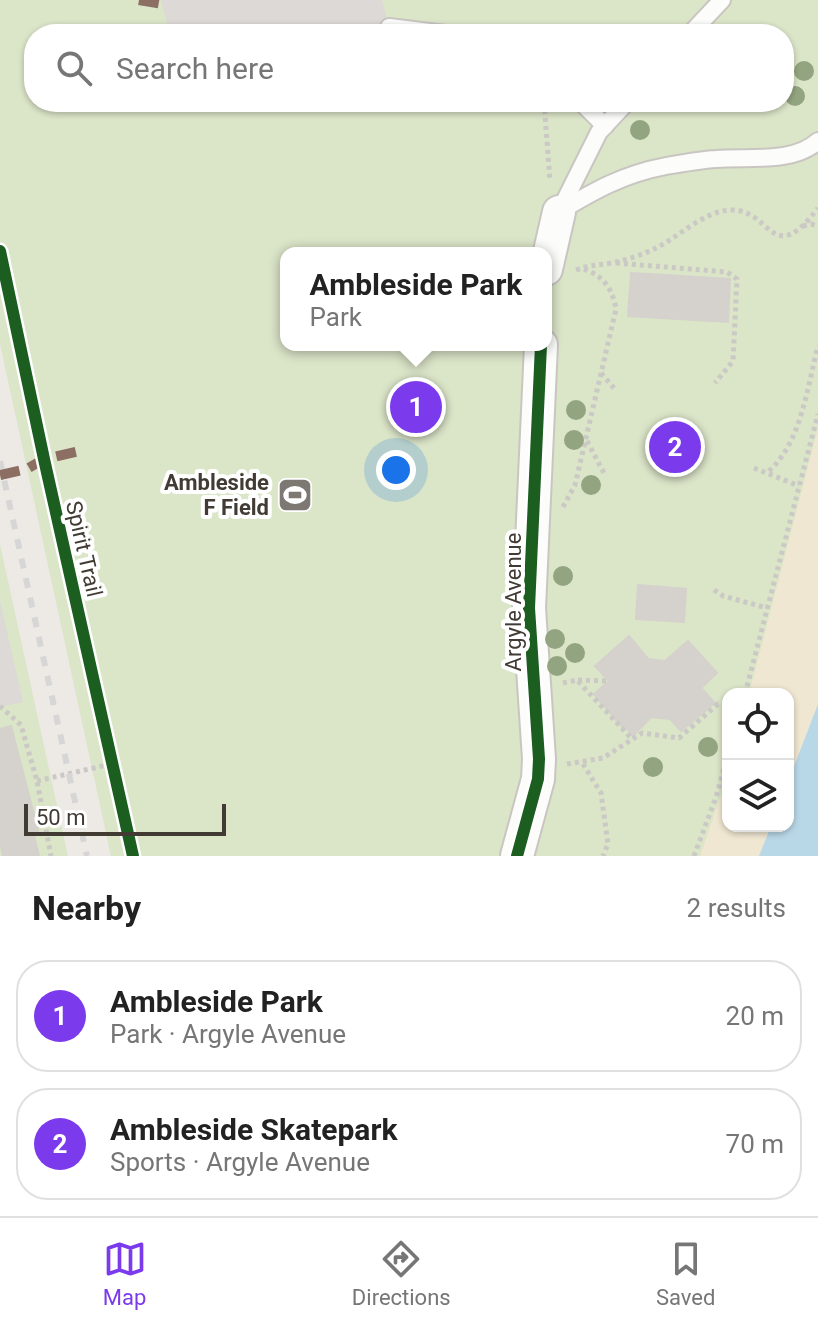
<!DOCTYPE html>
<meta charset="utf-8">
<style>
:root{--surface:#fff;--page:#f6f6f6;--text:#222;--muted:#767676;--line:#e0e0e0;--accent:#7c3aed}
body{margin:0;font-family:Roboto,sans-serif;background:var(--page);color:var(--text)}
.controls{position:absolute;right:24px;bottom:24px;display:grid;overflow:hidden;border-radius:16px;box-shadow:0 2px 6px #0004}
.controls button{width:72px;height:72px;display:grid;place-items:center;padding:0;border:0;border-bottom:2px solid var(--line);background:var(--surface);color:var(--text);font:40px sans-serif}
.scale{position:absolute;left:24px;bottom:20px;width:202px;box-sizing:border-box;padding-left:8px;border:4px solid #413b34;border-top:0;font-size:22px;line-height:28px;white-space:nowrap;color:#413b34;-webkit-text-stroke:6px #fff;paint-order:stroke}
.you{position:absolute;left:396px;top:470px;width:28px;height:28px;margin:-20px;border:6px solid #fff;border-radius:50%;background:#1a73e8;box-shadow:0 0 0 12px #1a73e833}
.badge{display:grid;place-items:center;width:52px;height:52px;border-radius:50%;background:var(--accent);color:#fff;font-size:26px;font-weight:700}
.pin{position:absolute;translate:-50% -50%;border:4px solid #fff;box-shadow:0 2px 8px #0006}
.popup{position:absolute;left:280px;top:247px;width:272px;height:104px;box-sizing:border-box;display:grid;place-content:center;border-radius:16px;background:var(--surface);filter:drop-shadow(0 2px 6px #0005);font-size:26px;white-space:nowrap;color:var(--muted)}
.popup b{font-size:30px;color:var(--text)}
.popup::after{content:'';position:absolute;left:50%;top:100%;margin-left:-16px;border:16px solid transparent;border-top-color:var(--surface)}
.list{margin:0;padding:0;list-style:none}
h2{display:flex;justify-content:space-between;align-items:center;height:104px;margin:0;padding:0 32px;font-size:34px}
h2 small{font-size:26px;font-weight:400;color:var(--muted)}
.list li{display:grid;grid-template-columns:52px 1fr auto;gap:24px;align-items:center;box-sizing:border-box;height:112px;margin:0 16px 16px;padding:0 16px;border:2px solid var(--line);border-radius:32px}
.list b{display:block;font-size:30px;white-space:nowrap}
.list p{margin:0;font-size:26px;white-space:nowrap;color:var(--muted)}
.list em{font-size:26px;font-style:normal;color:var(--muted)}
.icon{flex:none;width:44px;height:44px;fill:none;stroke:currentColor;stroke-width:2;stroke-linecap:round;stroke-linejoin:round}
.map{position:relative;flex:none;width:818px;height:856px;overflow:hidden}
.search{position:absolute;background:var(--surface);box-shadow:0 2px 6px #0004;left:24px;right:24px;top:24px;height:88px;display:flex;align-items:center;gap:20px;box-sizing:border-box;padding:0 28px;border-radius:32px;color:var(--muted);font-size:30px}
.sheet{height:360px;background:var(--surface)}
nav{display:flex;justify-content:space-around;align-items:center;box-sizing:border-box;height:112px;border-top:2px solid var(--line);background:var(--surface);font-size:22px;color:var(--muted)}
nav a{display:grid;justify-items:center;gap:4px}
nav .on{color:var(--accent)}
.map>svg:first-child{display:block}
.green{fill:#dbe5c8;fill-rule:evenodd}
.sand{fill:#f0e7d2}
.parking{fill:#dcd9d6}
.water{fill:#b9d8e7}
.building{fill:#d5d1cd;stroke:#d5d1cc;stroke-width:2}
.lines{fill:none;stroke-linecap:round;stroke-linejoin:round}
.service-casing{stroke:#c9c6c2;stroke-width:20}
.minor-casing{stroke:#c9c6c2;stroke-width:36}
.path{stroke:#cbc9c5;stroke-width:5;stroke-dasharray:4 4;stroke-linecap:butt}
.service{stroke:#fcfcfb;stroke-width:16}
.minor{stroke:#fcfcfb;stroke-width:32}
.rail{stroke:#d7d6d6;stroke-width:6;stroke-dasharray:10 10;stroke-linecap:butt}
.quiet{stroke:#8d6e63;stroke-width:10;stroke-dasharray:20 10;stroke-linecap:butt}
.cycleway-casing{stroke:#fff;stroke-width:17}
.cycleway{stroke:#1b5e20;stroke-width:12}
.tree{fill:#93a580}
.labels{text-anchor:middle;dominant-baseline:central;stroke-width:8;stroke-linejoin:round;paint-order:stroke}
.poi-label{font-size:22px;font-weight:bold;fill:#413b34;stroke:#fff;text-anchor:end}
.street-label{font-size:22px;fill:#413b34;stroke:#fff}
</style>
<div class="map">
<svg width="818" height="856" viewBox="0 0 818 856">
<rect width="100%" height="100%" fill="#edeae6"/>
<!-- green -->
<g class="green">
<path d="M0 0H818V704L788 694H728V826L759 856H111L0 344ZM34 34H784V102H34ZM286 253H546V345H286Z"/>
<path d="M0 544 68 856H0Z"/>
</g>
<!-- sand -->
<path class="sand" d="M818 428V856H700L728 775V826H788V694H749Z"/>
<!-- parking -->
<g class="parking">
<path d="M161 0H382L390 32 380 34H170Z"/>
<path d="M0 601 23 702 0 707Z"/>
</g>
<!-- water -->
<path class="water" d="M818 704V856H759L771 826H788V782Z"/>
<!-- building -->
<g class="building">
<path d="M631 273 730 279 728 322 628 316Z"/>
<path d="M638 585 686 589 684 622 636 619Z"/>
<path d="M629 636 648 659 665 661 688 641 717 673 701 688 715 703 681 731 670 719 651 717 633 736 625 726 623 728 594 694 609 681 595 666Z"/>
<path d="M11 726 39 834 34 836 39 856H3L0 843V729Z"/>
</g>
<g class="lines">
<!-- service casing -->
<g class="service-casing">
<g id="service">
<path d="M389 27 446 34"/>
<path d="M690 34 722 0"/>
<path d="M581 102 605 126"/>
<path d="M559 212C595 190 624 174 666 166 683 163 700 160 716 159 748 156 793 164 818 141"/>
<path d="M559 212 599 132 627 102"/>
</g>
</g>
<!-- minor casing -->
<g class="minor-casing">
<g id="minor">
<path d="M546 269 559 212"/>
<path d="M517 856 538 779 539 759 529 608 541 345"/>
</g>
</g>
<!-- path -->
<g class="path">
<path d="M544 102 550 181"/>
<path d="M803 226 811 224 818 226"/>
<path d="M616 263 727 272 737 279 733 361 715 383"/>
<path d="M576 270C589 265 599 265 612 263 625 260 642 255 654 249 678 238 703 211 731 210 772 209 771 270 818 208"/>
<path d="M601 373 614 388"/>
<path d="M587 441 605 475"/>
<path d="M754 468 799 486"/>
<path d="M769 471C802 441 807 387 818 346"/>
<path d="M563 507 575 485 616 309C612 287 602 274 580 268"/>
<path d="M714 590 723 596 767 608"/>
<path d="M578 680 609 681"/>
<path d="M563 683 577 680 632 739"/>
<path d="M745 694 818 414"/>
<path d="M0 706 21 725 37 781 51 856"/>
<path d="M567 764 603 758 642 733 679 738 718 704 728 705"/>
<path d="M583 764 601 793 608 844 603 856"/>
<path d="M37 781 111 764"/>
<path d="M694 856 716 797 728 754"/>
</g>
<!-- service -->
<use href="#service" class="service"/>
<!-- minor -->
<use href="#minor" class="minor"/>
<!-- rail -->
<path class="rail" d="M0 461 87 856"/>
<!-- quiet -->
<g class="quiet">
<path d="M139 0 162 4"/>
<path d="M0 475 27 469 44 459 80 451"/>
</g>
<!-- cycleway casing -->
<g class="cycleway-casing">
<g id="cycleway">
<path d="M0 251 44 459 133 856"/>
<path d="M517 856 538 779 539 759 529 608 541 345"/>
</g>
</g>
<!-- cycleway -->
<use href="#cycleway" class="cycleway"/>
</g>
<!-- trees -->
<g class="tree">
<circle cx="804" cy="71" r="10"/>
<circle cx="795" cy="96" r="10"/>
<circle cx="640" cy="130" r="10"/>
<circle cx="576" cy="410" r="10"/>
<circle cx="574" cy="440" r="10"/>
<circle cx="591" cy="485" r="10"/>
<circle cx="563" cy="576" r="10"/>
<circle cx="555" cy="639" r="10"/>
<circle cx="575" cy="653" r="10"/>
<circle cx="557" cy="666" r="10"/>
<circle cx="708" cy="747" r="10"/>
<circle cx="653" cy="767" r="10"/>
</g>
<!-- icons -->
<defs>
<g id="stadium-square" transform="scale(1.8)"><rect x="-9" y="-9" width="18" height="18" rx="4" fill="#7d7872" stroke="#fff"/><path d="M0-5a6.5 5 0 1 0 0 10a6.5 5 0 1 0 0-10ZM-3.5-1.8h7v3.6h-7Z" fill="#fff"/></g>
</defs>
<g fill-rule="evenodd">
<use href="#stadium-square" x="295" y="495"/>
</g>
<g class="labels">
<!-- poi labels -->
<g class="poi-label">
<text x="269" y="482">Ambleside<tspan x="269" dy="25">F Field</tspan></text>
</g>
<!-- street labels -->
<g class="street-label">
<text transform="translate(84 549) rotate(77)">Spirit Trail</text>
<text transform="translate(513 602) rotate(-90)">Argyle Avenue</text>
</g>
</g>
</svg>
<div class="controls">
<button><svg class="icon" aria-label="locate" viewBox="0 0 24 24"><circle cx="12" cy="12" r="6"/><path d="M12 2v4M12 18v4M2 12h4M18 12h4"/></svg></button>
<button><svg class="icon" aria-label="layers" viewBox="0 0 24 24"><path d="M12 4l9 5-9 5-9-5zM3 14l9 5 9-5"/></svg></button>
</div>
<div class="scale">50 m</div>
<div class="you"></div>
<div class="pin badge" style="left:416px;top:407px">1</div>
<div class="popup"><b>Ambleside Park</b>Park</div>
<div class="pin badge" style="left:675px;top:447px">2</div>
<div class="search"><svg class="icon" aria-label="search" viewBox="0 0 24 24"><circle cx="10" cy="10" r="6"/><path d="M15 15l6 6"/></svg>Search here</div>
</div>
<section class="sheet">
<h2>Nearby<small>2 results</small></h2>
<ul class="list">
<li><span class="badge">1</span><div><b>Ambleside Park</b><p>Park · Argyle Avenue</p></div><em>20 m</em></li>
<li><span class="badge">2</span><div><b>Ambleside Skatepark</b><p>Sports · Argyle Avenue</p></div><em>70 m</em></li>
</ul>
</section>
<nav>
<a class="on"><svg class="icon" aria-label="map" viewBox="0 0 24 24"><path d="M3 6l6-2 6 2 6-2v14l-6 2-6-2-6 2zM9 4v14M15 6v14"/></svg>Map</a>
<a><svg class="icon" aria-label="directions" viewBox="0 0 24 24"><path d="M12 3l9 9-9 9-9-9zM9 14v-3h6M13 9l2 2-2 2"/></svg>Directions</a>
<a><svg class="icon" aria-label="saved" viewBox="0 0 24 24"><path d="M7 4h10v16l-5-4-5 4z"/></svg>Saved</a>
</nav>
